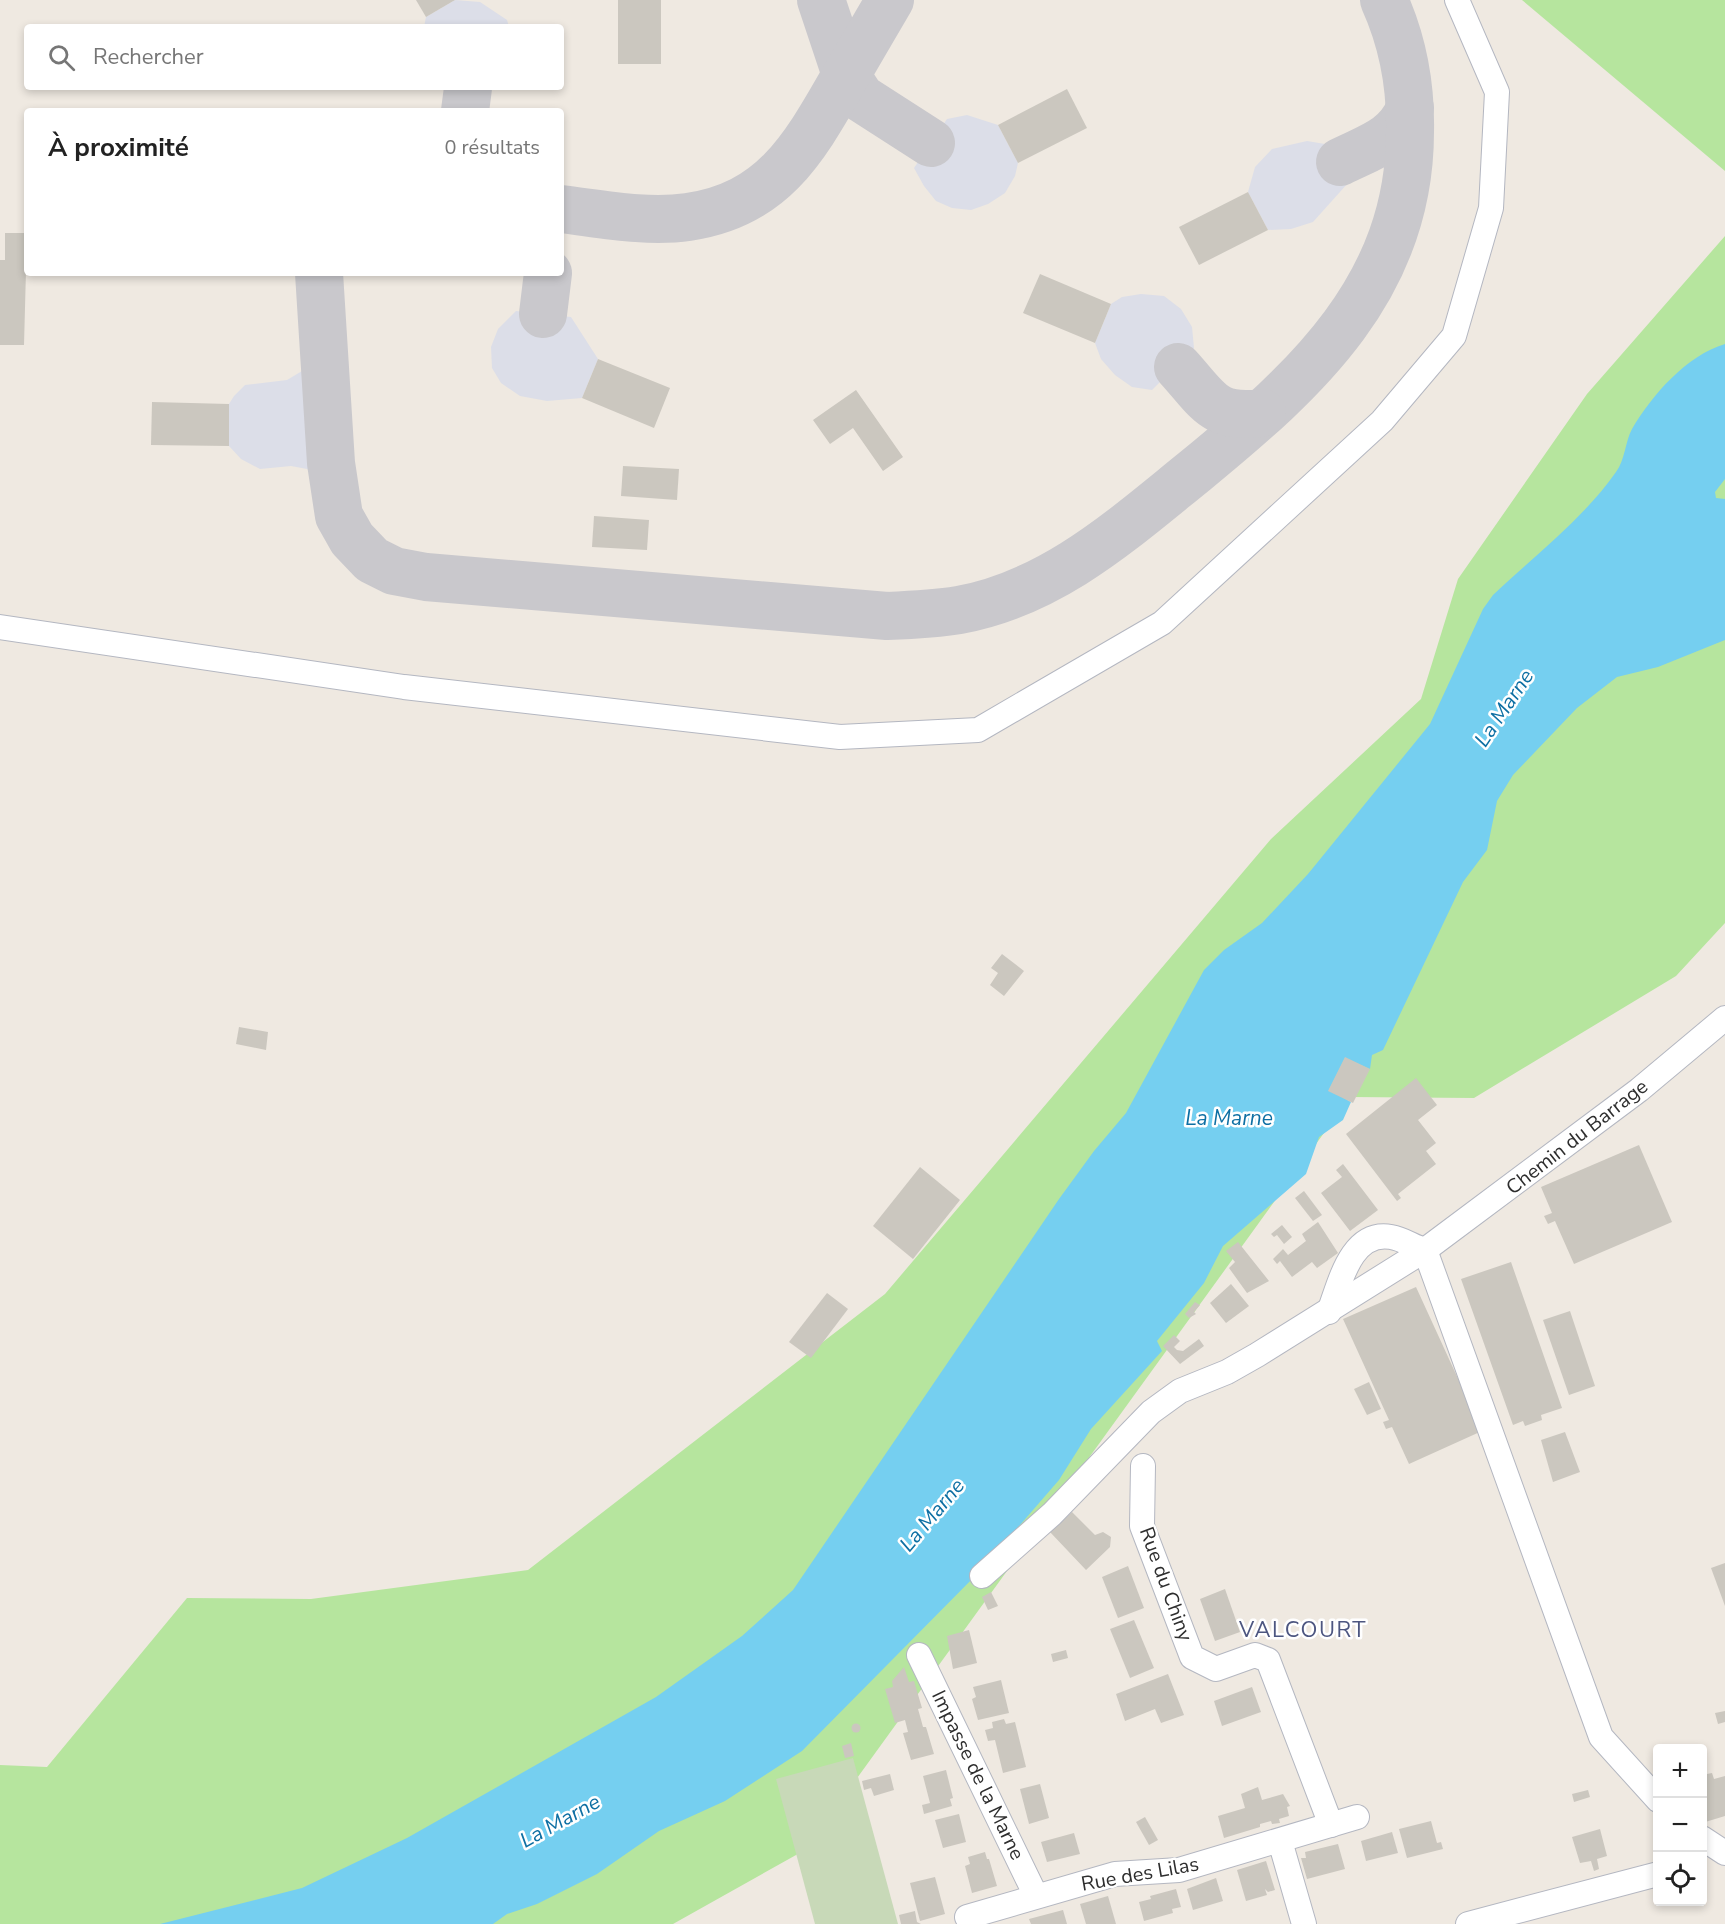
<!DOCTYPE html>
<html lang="fr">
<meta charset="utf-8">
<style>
:root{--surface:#fff;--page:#f2f2f2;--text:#222;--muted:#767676;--line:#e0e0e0}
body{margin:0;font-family:"Nunito Sans",sans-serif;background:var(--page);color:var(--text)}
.controls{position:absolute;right:18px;bottom:18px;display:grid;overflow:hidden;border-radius:6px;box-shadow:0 3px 9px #0003}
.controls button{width:54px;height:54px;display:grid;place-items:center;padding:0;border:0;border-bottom:2px solid var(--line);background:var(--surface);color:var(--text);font:30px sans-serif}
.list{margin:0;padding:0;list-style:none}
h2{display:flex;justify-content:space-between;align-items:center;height:78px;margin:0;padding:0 24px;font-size:26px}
h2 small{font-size:20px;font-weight:400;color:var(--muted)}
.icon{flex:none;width:33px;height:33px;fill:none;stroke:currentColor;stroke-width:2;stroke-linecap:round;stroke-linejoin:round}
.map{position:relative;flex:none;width:1725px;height:1924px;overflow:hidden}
.search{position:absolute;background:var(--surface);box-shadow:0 3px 9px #0003;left:24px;top:24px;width:540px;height:66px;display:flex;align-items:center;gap:15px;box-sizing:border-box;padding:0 21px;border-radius:6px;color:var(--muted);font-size:22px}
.panel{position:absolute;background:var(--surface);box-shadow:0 3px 9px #0003;left:24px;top:108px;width:540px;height:168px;border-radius:6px}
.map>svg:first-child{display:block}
.airport{fill:#dcdee8}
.green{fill:#b6e59e}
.cemetery{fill:#c8d9b8}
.water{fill:#75cff0}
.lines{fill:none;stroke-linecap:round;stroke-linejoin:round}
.taxiway{stroke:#c9c8cc;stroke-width:48}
.building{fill:#cbc7bf}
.minor-casing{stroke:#b4b7c1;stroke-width:26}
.minor{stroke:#fff;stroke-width:24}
.labels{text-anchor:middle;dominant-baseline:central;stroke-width:5;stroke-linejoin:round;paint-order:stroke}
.street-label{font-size:20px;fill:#2e2e2e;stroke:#fff}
.water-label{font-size:21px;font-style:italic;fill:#0d6fa3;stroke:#fff}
.quarter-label{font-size:22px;letter-spacing:1.5px;fill:#4d5680;stroke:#fff}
</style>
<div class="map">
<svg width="1725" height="1924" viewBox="0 0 1725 1924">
<rect width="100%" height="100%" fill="#efe9e1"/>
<!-- airport -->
<g class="airport">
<path d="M455 0 480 2 507 20 509 27H424L426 17Z"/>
<path d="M967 115 998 125 1018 163 1015 176 1005 193 988 204 971 210 952 208 936 201 924 186 914 168 947 119Z"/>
<path d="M1307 141 1331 145 1348 183 1313 222 1291 229 1268 230 1248 192 1255 167 1272 149Z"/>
<path d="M1141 294 1164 296 1181 309 1192 327 1194 348 1152 390 1132 387 1115 375 1101 359 1095 343 1111 304 1122 297Z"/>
<path d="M516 311 571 317 598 359 582 398 547 401 520 396 501 383 492 368 491 347 498 329Z"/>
<path d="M312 365 319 478 307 469 291 466 260 469 241 459 229 446V404L234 396 245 385 287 380Z"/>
</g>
<!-- green -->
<g class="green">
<path d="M1522 0H1725V171Z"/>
<path d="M1725 236V923L1676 976 1474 1098 1350 1097 805 1850 673 1924H0V1765L47 1767 187 1598 311 1599 528 1570 885 1294 1271 839 1421 699 1458 579 1587 394Z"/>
</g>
<!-- cemetery -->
<path class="cemetery" d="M853 1758 898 1924H815L776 1779Z"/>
<!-- water -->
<path class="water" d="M1725 344V479L1715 492 1716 498 1725 499V640L1658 667 1617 677 1577 708 1513 775 1497 801 1487 850 1463 882 1383 1050 1372 1055 1370 1069 1345 1058 1329 1090 1351 1102 1343 1120 1319 1137 1306 1174 1223 1246 1204 1283 1157 1341 1162 1351 1091 1429 1059 1480 981 1570 802 1751 725 1801 659 1831 597 1874 537 1904 507 1914 493 1924H160L302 1888 407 1838 656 1697 742 1636 793 1590 1059 1199 1094 1151 1126 1113 1204 970 1224 950 1262 923 1308 874 1430 724 1483 609 1493 595C1534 556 1584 518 1616 472 1625 460 1625 442 1632 429 1652 395 1687 355 1725 344Z"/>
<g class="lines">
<!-- taxiway -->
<g class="taxiway">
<path d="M821 0 846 75 861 98 931 143"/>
<path d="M465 111 468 88"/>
<path d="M1340 162C1370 147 1397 140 1410 108"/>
<path d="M561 209C602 214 647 223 688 217 772 205 803 150 842 82 858 55 874 27 890 0"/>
<path d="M319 273 331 463 339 516 352 539 372 560 394 571 426 577 887 616C911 615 935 614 959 610 1053 593 1123 529 1195 471 1306 380 1410 287 1410 132 1411 87 1403 42 1384 0"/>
<path d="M543 314 548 273"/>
<path d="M1178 367C1209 401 1213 419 1262 413"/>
</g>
</g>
<!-- building -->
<g class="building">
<path d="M416 0H455L426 17Z"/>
<rect x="618" y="0" width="43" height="64"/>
<path d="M1067 89 1087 128 1018 163 998 125Z"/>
<path d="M1248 192 1268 230 1199 265 1179 227Z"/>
<path d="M5 233H27L24 345H0V260H5Z"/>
<path d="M1040 274 1111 304 1095 343 1023 313Z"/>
<path d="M598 359 670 388 654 428 582 398Z"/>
<path d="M856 390 903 457 883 471 853 428 830 444 813 420Z"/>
<path d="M152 402 229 404V446L151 445Z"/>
<path d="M623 466 679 469 677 500 621 496Z"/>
<path d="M594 516 649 520 647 550 592 547Z"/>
<path d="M1002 954 1024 971 1004 996 990 985 998 973 991 968Z"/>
<path d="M239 1027 268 1032 266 1050 236 1044Z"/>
<path d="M1345 1057 1370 1069 1353 1103 1328 1091Z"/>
<path d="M1416 1078 1437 1105 1418 1120 1436 1143 1426 1151 1436 1164 1398 1194 1401 1198 1397 1201 1346 1134Z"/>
<path d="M1639 1145 1672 1222 1574 1264 1555 1221 1548 1224 1544 1216 1552 1213 1541 1187Z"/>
<path d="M1343 1164 1378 1210 1350 1231 1321 1193 1342 1177 1336 1170Z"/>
<path d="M920 1167 960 1200 913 1259 873 1226Z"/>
<path d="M1304 1191 1322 1215 1313 1221 1295 1198Z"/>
<path d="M1318 1222 1338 1253 1317 1268 1312 1262 1292 1277 1280 1261 1277 1264 1273 1259 1283 1249 1288 1255 1306 1241 1302 1234Z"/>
<path d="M1282 1225 1292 1237 1284 1244 1277 1235 1274 1237 1271 1234Z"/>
<path d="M1238 1242 1269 1281 1247 1293 1229 1268 1235 1262 1226 1251Z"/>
<path d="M1511 1262 1562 1408 1541 1415 1542 1420 1525 1426 1523 1421 1513 1425 1461 1279Z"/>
<path d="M1231 1284 1249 1306 1226 1323 1210 1303Z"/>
<path d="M1416 1287 1482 1431 1409 1464 1392 1427 1386 1429 1383 1422 1389 1420 1343 1319Z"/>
<path d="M827 1293 848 1309 811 1358 789 1342Z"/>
<path d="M1195 1302 1200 1305 1194 1312 1196 1314 1189 1318 1185 1314Z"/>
<path d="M1570 1311 1595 1386 1569 1395 1543 1320Z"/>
<path d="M1174 1335 1180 1341 1174 1347 1177 1350 1183 1351 1199 1339 1204 1346 1180 1364 1163 1346Z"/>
<path d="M1369 1382 1381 1409 1367 1415 1354 1389Z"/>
<path d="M1565 1432 1580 1472 1553 1482 1541 1440Z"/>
<path d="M1072 1512 1095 1535 1103 1532 1111 1537 1110 1547 1086 1570 1050 1532Z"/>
<path d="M1725 1563V1606L1711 1568Z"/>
<path d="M1128 1566 1144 1608 1118 1618 1102 1577Z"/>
<path d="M1225 1589 1240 1632 1215 1641 1200 1599Z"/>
<path d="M991 1592 998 1606 988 1610 982 1597Z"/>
<path d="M1134 1620 1154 1668 1130 1678 1110 1629Z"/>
<path d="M969 1630 977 1663 953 1669 947 1636Z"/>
<path d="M1066 1650 1068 1658 1053 1662 1051 1654Z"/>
<path d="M904 1667 909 1682 914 1681 922 1708 918 1709 920 1716 923 1727H926L934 1754 911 1760 903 1733 908 1732 905 1720 895 1723 885 1689 893 1687 892 1681Z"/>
<path d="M1168 1674 1184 1715 1161 1723 1155 1709 1125 1721 1116 1694Z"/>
<path d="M1001 1680 1009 1713 978 1720 972 1699 976 1697 973 1687Z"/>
<path d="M1252 1687 1261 1712 1222 1726 1214 1701Z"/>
<path d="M1725 1711V1722L1718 1724 1715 1713Z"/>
<path d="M1004 1719 1006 1724 1015 1722 1026 1767 1003 1773 995 1740 988 1741 985 1730 993 1728 992 1722Z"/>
<circle cx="856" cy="1728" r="4.5"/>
<path d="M851 1743 854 1756 845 1758 842 1746Z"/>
<path d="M946 1770 953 1798 950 1799 952 1806 924 1814 922 1805 930 1803 923 1776Z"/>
<path d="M1712 1773 1714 1779 1725 1776V1816L1702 1823V1775Z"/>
<path d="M890 1774 894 1790 874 1796 871 1788 864 1790 862 1781Z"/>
<path d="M1040 1784 1049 1818 1029 1824 1020 1789Z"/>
<path d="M1258 1787 1262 1800 1283 1794 1290 1806 1287 1807 1289 1816 1279 1819 1280 1823 1272 1824 1271 1821 1260 1824V1827L1224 1838 1218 1816 1245 1808 1241 1794Z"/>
<path d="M1588 1790 1590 1797 1574 1802 1572 1794Z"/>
<path d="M959 1814 966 1842 943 1848 935 1820Z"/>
<path d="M1145 1817 1158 1840 1149 1845 1136 1822Z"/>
<path d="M1431 1821 1437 1843 1441 1842 1443 1849 1407 1858 1399 1829Z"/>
<path d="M1600 1829 1607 1856 1597 1859 1599 1869 1594 1871 1591 1861 1580 1863 1572 1837Z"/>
<path d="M1392 1832 1398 1853 1366 1861 1361 1841Z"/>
<path d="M1074 1833 1080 1854 1047 1862 1041 1842Z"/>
<path d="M1338 1844 1345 1869 1307 1879 1301 1858H1306L1305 1852Z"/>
<path d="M985 1852 987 1859H989L997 1886 972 1893 965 1866 970 1864 968 1857Z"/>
<path d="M1266 1861 1275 1890 1268 1892 1265 1889 1267 1895 1246 1901 1237 1870Z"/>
<path d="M935 1877 945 1914 920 1921 910 1883Z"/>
<path d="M1216 1878 1223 1901 1193 1910 1187 1889Z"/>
<path d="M1176 1889 1181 1907 1172 1909 1173 1913 1144 1921 1139 1902 1151 1899 1150 1896Z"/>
<path d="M1108 1896 1116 1924H1086L1080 1904Z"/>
<path d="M1063 1910 1067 1924H1031L1029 1919Z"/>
<path d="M915 1911 917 1922 921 1924H901L899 1915Z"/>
</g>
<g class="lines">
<!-- minor casing -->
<g class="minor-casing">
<g id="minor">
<path d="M0 627 404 687 840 737 978 730 1162 623 1382 421 1454 336 1491 208 1497 92 1457 0"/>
<path d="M1329 1312C1340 1283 1351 1230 1391 1237 1404 1239 1413 1247 1425 1250L1601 1737 1658 1800"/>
<path d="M1143 1466 1142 1526 1192 1657 1216 1669 1255 1655 1268 1660 1331 1825"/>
<path d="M982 1576 1052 1514 1151 1412 1180 1391 1227 1372 1257 1355 1425 1250 1639 1090 1725 1018"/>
<path d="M919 1655 1036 1896"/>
<path d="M1702 1838 1725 1853"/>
<path d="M1280 1841 1304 1924"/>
<path d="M967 1917 1115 1874 1179 1870 1357 1817"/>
<path d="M1468 1924 1658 1874"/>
</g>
</g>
<!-- minor -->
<use href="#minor" class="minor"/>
</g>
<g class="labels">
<!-- street labels -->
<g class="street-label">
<text transform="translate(1577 1137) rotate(-38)">Chemin du Barrage</text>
<text transform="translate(1166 1584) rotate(70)">Rue du Chiny</text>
<text transform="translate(978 1775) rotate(64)">Impasse de la Marne</text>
<text transform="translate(1140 1874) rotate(-10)">Rue des Lilas</text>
</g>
<!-- water labels -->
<g class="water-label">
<text transform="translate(1504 708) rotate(-56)">La Marne</text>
<text x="1229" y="1118">La Marne</text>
<text transform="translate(932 1515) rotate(-50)">La Marne</text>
<text transform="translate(560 1821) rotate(-29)">La Marne</text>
</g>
<!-- quarter labels -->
<g class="quarter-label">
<text x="1303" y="1630">VALCOURT</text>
</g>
</g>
</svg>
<div class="controls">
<button>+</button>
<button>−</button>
<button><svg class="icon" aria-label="locate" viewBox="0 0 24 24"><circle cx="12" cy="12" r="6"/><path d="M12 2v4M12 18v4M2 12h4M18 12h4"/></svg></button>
</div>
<div class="search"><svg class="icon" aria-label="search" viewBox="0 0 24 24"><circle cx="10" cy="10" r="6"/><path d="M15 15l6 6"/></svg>Rechercher</div>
<section class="panel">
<h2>À proximité<small>0 résultats</small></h2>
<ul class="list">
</ul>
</section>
</div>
